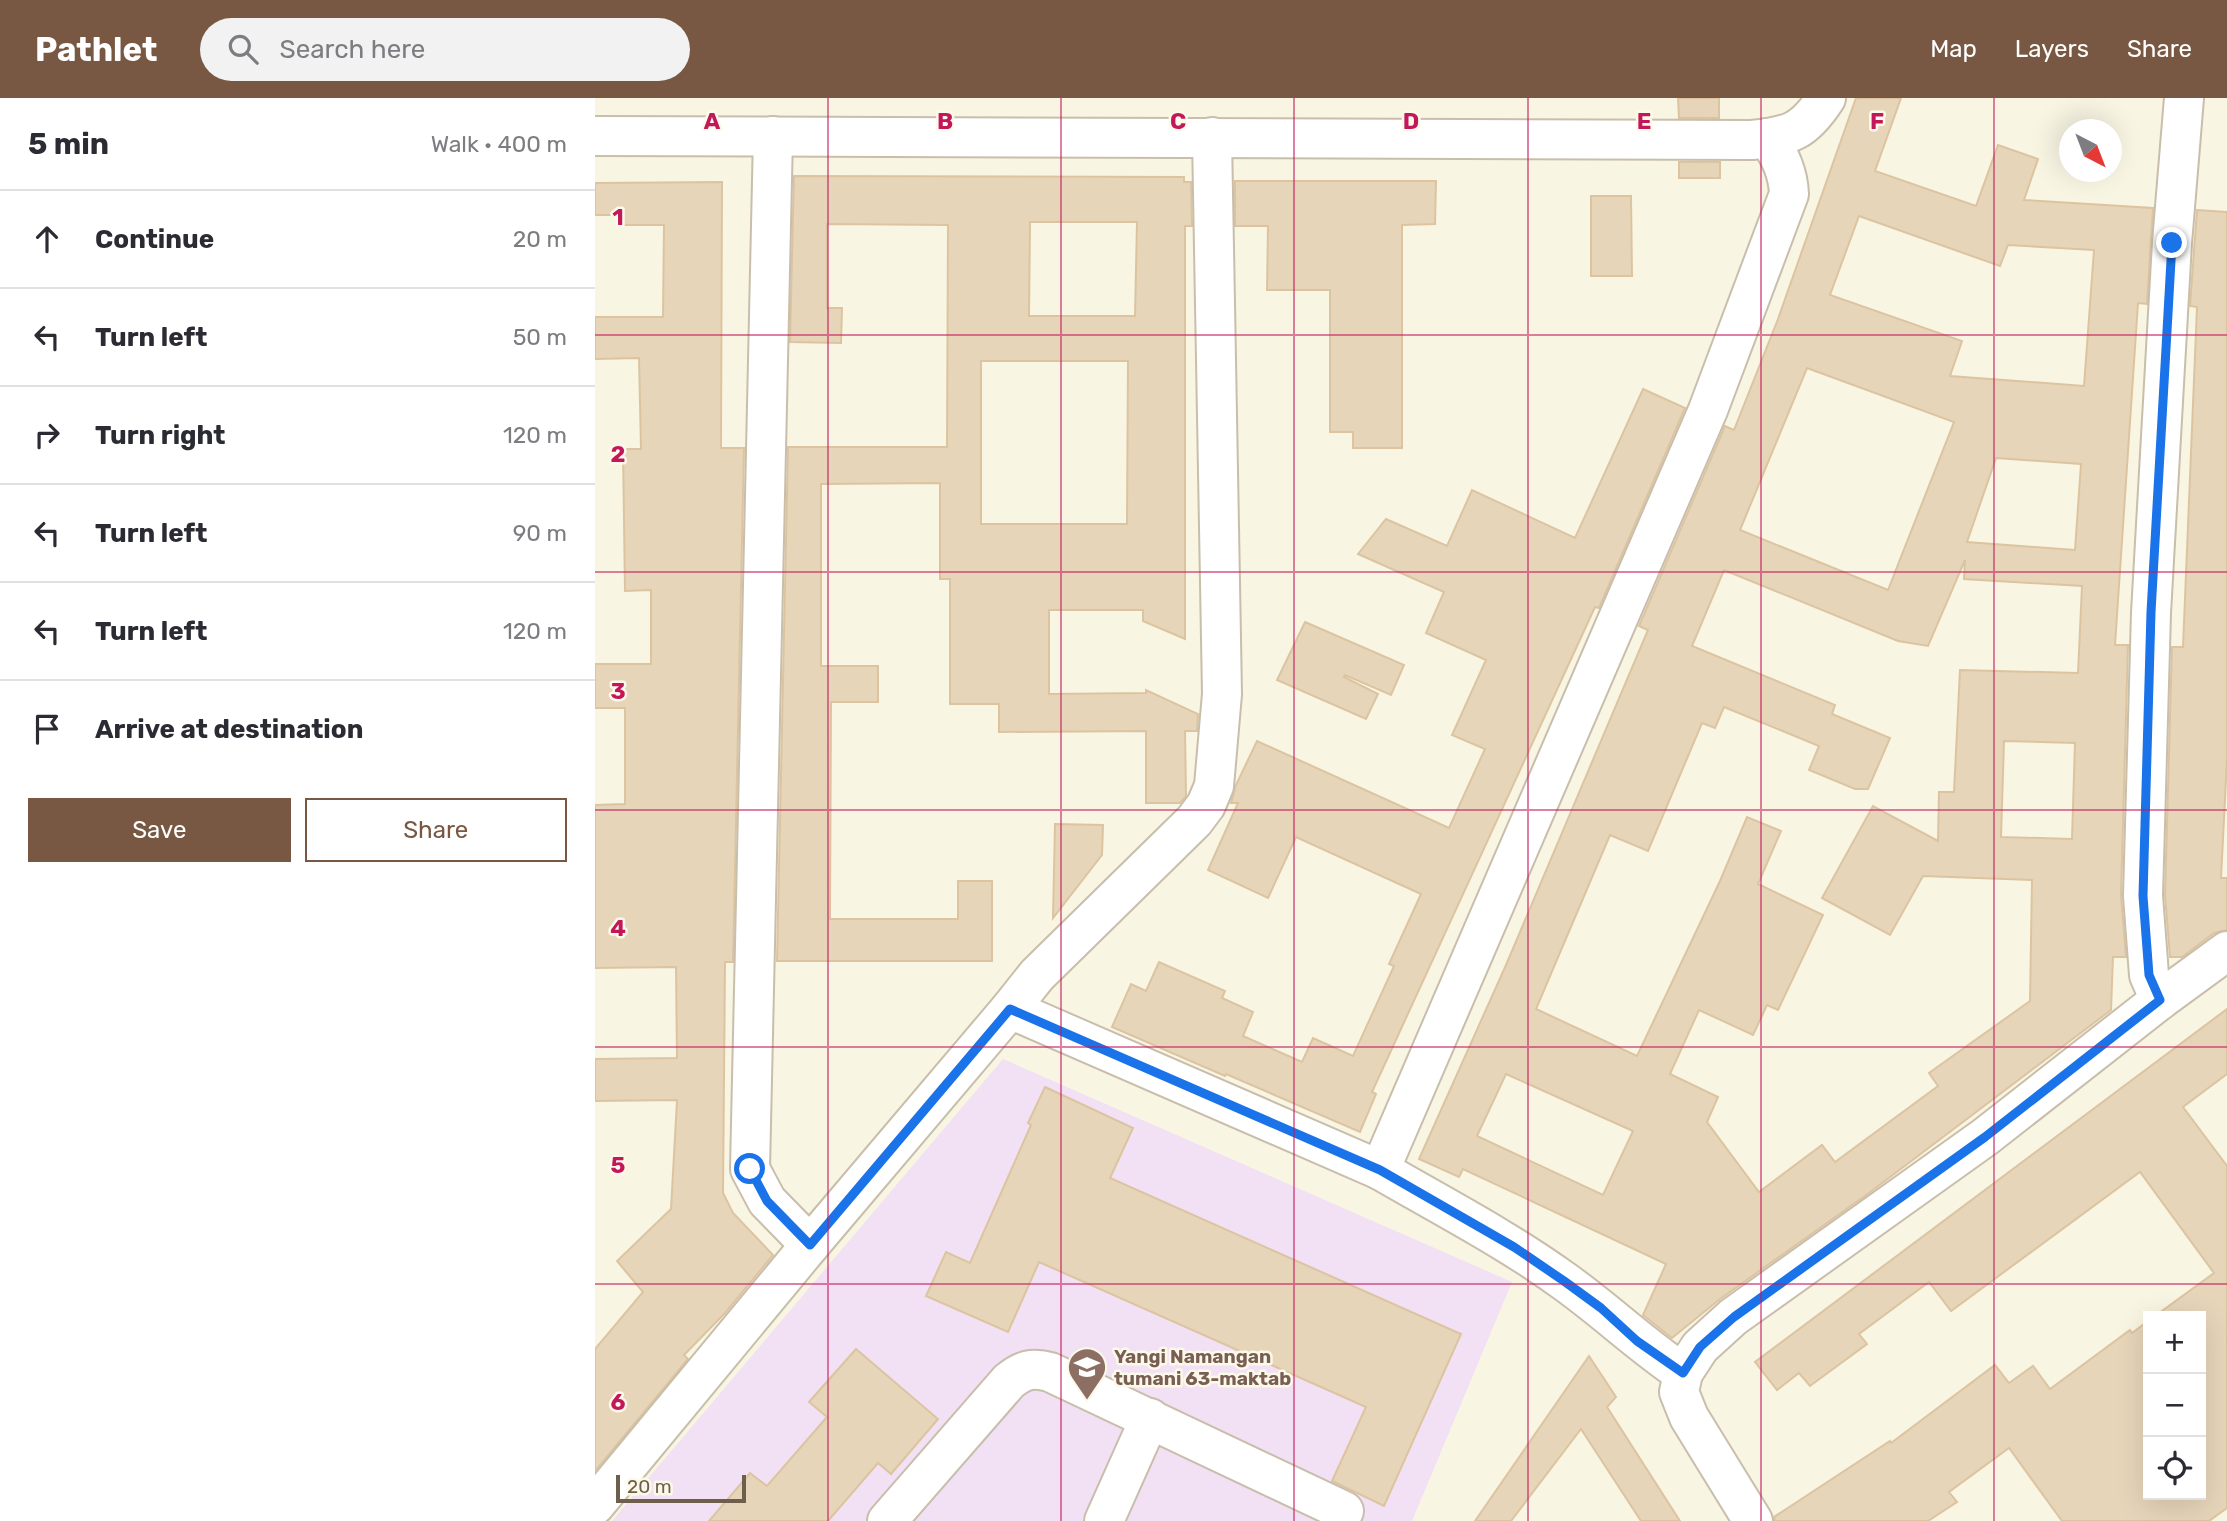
<!DOCTYPE html>
<meta charset="utf-8">
<style>
:root{--surface:#fff;--page:#f2f2f3;--text:#2b2b33;--muted:#7c7c81;--line:#e1e1e2;--accent:#785842}
body{margin:0;font-family:Rubik,sans-serif;background:var(--page);color:var(--text)}
.controls{position:absolute;right:21px;bottom:21px;display:grid;overflow:hidden;border-radius:0px;box-shadow:0 7px 28px #0002}
.controls button{width:63px;height:63px;display:grid;place-items:center;padding:0;border:0;border-bottom:2px solid var(--line);background:var(--surface);color:var(--text);font:35px sans-serif}
.compass{position:absolute;left:1464px;top:21px;width:63px;height:63px;border-radius:50%;background:var(--surface);box-shadow:0 7px 28px #0002;rotate:138deg}
.scale{position:absolute;left:21px;bottom:18px;width:130px;box-sizing:border-box;padding-left:7px;border:4px solid #6e5f4c;border-top:0;font-size:19px;line-height:24px;white-space:nowrap;color:#6e5f4c;-webkit-text-stroke:5px #fdf9e8;paint-order:stroke}
.stop{position:absolute;width:21px;height:21px;margin:-16px;border:5px solid #1a73e8;border-radius:50%;background:#fff}
.stop.end{background:#1a73e8;border-color:#fff;box-shadow:0 2px 7px #0008}
.list{margin:0;padding:0;list-style:none}
h2{display:flex;justify-content:space-between;align-items:center;height:91px;margin:0;padding:0 28px;font-size:30px}
h2 small{font-size:23px;font-weight:400;color:var(--muted)}
.list li{display:grid;grid-template-columns:46px 1fr auto;gap:21px;align-items:center;box-sizing:border-box;height:98px;padding:0 28px;border-top:2px solid var(--line)}
.list b{display:block;font-size:26px;white-space:nowrap}
.list em{font-size:23px;font-style:normal;color:var(--muted)}
.actions{display:flex;gap:14px;padding:21px 28px}
.actions a{flex:1;padding:16px 0;border:2px solid var(--accent);border-radius:0px;text-align:center;font-size:24px;color:var(--accent)}
.actions .main{background:var(--accent);color:#fff}
.icon{flex:none;width:38px;height:38px;fill:none;stroke:currentColor;stroke-width:2;stroke-linecap:round;stroke-linejoin:round}
.map{position:relative;flex:none;width:1632px;height:1423px;overflow:hidden}
header{display:flex;align-items:center;gap:42px;box-sizing:border-box;height:98px;padding:0 35px;background:var(--accent);color:#fff}
header strong{font-size:33px}
nav{display:flex;gap:38px;margin-inline-start:auto;font-size:24px}
.search{width:490px;height:63px;background:var(--page);display:flex;align-items:center;gap:18px;box-sizing:border-box;padding:0 24px;border-radius:38px;color:var(--muted);font-size:26px}
main{display:flex}
aside{flex:1;background:var(--surface)}
.map>svg:first-child{display:block}
.education{fill:#f2e0f5}
.building{fill:#e6d5b9;stroke:#dcc4a0;stroke-width:2;fill-rule:evenodd}
.lines{fill:none;stroke-linecap:round;stroke-linejoin:round}
.minor-casing{stroke:#c8beab;stroke-width:42}
.minor{stroke:#fff;stroke-width:38}
.route{stroke:#1a73e8;stroke-width:9}
.grid{fill:none;stroke:#c2185b;stroke-width:2;stroke-opacity:0.55}
.labels{text-anchor:middle;dominant-baseline:central;stroke-width:5;stroke-linejoin:round;paint-order:stroke}
.education-label{font-size:19px;font-weight:bold;fill:#785e54;stroke:#fdf9e8;text-anchor:start}
.grid-label{font-size:23px;text-anchor:middle;font-weight:bold;fill:#c2185b;stroke:#fdf9e8;stroke-width:5;stroke-linejoin:round;paint-order:stroke}
</style>
<header>
<strong>Pathlet</strong>
<div class="search"><svg class="icon" aria-label="search" viewBox="0 0 24 24"><circle cx="10" cy="10" r="6"/><path d="M15 15l6 6"/></svg>Search here</div>
<nav><a>Map</a><a>Layers</a><a>Share</a></nav>
</header>
<main>
<aside>
<h2>5 min<small>Walk · 400 m</small></h2>
<ul class="list">
<li><svg class="icon" aria-label="ahead" viewBox="0 0 24 24"><path d="M12 20V5M6 11l6-6 6 6"/></svg><div><b>Continue</b></div><em>20 m</em></li>
<li><svg class="icon" aria-label="left" viewBox="0 0 24 24"><path d="M17 20v-9H6M10 6l-5 5 5 5"/></svg><div><b>Turn left</b></div><em>50 m</em></li>
<li><svg class="icon" aria-label="right" viewBox="0 0 24 24"><path d="M7 20v-9h11M14 6l5 5-5 5"/></svg><div><b>Turn right</b></div><em>120 m</em></li>
<li><svg class="icon" aria-label="left" viewBox="0 0 24 24"><path d="M17 20v-9H6M10 6l-5 5 5 5"/></svg><div><b>Turn left</b></div><em>90 m</em></li>
<li><svg class="icon" aria-label="left" viewBox="0 0 24 24"><path d="M17 20v-9H6M10 6l-5 5 5 5"/></svg><div><b>Turn left</b></div><em>120 m</em></li>
<li><svg class="icon" aria-label="arrive" viewBox="0 0 24 24"><path d="M6 21V4h12l-3 4 3 4H6"/></svg><div><b>Arrive at destination</b></div></li>
</ul>
<div class="actions"><a class="main">Save</a><a>Share</a></div>
</aside>
<div class="map">
<svg width="1632" height="1423" viewBox="0 0 1632 1423">
<rect width="100%" height="100%" fill="#f9f5e3"/>
<!-- education -->
<path class="education" d="M408 961 917 1184 817 1423H17Z"/>
<!-- building -->
<g class="building">
<path d="M1083 0H1124V20H1084Z"/>
<path d="M1261 0H1306L1280 73 1381 108 1403 47 1443 61 1429 102 1558 110 1552 206 1543 205 1520 547H1533L1526 797 1531 859H1518L1516 912 1274 1095 1125 1201 1077 1240 1048 1217 1071 1166 868 1071 864 1079 824 1061 911 867 1053 532 1044 528 1130 328 1139 332 1183 221ZM1264 118 1405 168 1413 147 1499 152 1489 288 1355 278 1367 243 1235 197ZM1212 270 1359 324 1293 492 1145 432ZM1401 360 1486 366 1480 452 1372 444ZM1370 462 1369 481 1487 488 1483 575 1365 572 1359 694H1344L1343 743 1278 708 1227 800 1295 837 1328 778 1437 782 1435 903 1334 975 1343 988 1240 1064 1227 1047 1164 1094 1112 1024 1123 999 1075 976 1104 912 1158 937 1172 907 1183 912 1228 817 1163 786 1186 733 1152 719 1125 783 1042 958 941 911 1015 737 1053 753 1107 625 1120 630 1129 609 1224 648 1214 672 1260 691H1273L1295 640 1237 616 1240 607 1097 548 1129 472 1303 543 1333 548ZM1409 643 1480 645 1477 741 1406 739ZM911 976 1038 1033 1008 1097 882 1038Z"/>
<rect x="1084" y="64" width="41" height="16"/>
<path d="M199 78 589 79V84H596L597 128H590V541L548 523V512H454V596L551 595V592L603 616 602 633H590L591 698 585 705H551V633L404 634V606H355V481H345V385L226 386V568H283V604H236L235 821H363V783H397V863H182L193 349H352L353 127 232 126V210H247L246 245 195 244ZM435 124H542L540 218H434ZM386 263H533L532 426H386Z"/>
<path d="M640 83H841L840 126 807 127V350H758V334H735V192H672L673 128H640Z"/>
<path d="M127 84 126 350H149L138 864H130L128 1095 138 1115 178 1157 130 1215 89 1257 93 1261 0 1373V1251L48 1194 22 1163 76 1111 82 1002 0 1003V961L82 960 81 869 0 870V707L30 706V610H0V566H56V492L30 493 28 351H46L44 260 0 261V219H68L69 127H28V117H0V85Z"/>
<path d="M996 98H1036L1037 178H996Z"/>
<path d="M1602 112 1632 114V662L1626 780H1632V832L1619 835 1587 859H1575L1570 797 1577 549H1588L1602 209 1595 208Z"/>
<path d="M1048 291 1090 310 1004 510 1000 509 777 994 781 996 765 1034 631 976 630 978 517 929 536 886 551 893 564 864 630 893 627 900 658 914 648 938 707 964 718 940 758 958 799 868 794 866 826 796 701 739 673 800 613 772 643 705H636L641 687 662 643 854 730 890 651 857 637 891 562 831 535 849 494 763 456 791 421 852 448 877 392 980 440Z"/>
<path d="M710 524 809 567 796 597 750 577 749 579 783 596 771 621 682 582Z"/>
<path d="M460 726 508 727 507 757 458 820Z"/>
<path d="M1632 911V976L1588 1009 1632 1068V1410L1614 1423H1467L1414 1350 1354 1394 1362 1404 1333 1423H1180L1179 1419 1295 1343 1296 1345 1400 1267 1414 1285 1438 1268 1455 1291 1535 1232 1537 1235 1553 1223V1397H1606V1218H1560L1619 1175 1545 1074 1356 1213 1334 1184 1264 1236 1272 1246 1215 1288 1204 1275 1182 1292 1160 1264Z"/>
<path d="M450 989 538 1030 515 1080 866 1236 789 1408 737 1383 771 1309 444 1164 413 1234 331 1198 351 1154 375 1165 436 1027 433 1025Z"/>
<path d="M261 1251 343 1321 296 1376 283 1365 233 1423H114L155 1375 172 1388 232 1319 214 1304Z"/>
<path d="M994 1258 1021 1299 1012 1309 1085 1423H1046L986 1331 916 1423H880Z"/>
</g>
<g class="lines">
<!-- minor casing -->
<g class="minor-casing">
<g id="minor">
<path d="M0 38 1157 42C1195 38 1209 34 1231 0"/>
<path d="M178 38 155 1071 172 1103 215 1147"/>
<path d="M1565 902 1554 877 1548 798 1556 515 1577 145 1589 0"/>
<path d="M415 911 442 877 599 723 611 707 619 688 627 596 617 39"/>
<path d="M785 1072C847 1108 911 1141 969 1183 1010 1212 1046 1247 1088 1275"/>
<path d="M0 1407 215 1147 415 911 785 1072 1113 312 1194 96C1193 74 1185 58 1173 40"/>
<path d="M292 1423 414 1283C428 1272 437 1269 455 1274L749 1413"/>
<path d="M509 1423 555 1320"/>
<path d="M1158 1423 1094 1319 1084 1294 1088 1275 1105 1249 1138 1219 1390 1039 1565 902 1632 853"/>
</g>
</g>
<!-- minor -->
<use href="#minor" class="minor"/>
</g>
<g class="lines">
<!-- route -->
<path class="route" d="M155 1071 172 1103 215 1147 415 911 785 1072 919 1149 969 1183 1006 1210 1042 1243 1088 1275 1105 1249 1139 1219 1390 1039 1565 902 1554 877 1548 798 1556 514 1577 145"/>
</g>
<!-- grid -->
<path class="grid" d="M233 0V1423M466 0V1423M699 0V1423M933 0V1423M1166 0V1423M1399 0V1423M0 237H1632M0 474H1632M0 712H1632M0 949H1632M0 1186H1632"/>
<!-- icons -->
<defs>
<g id="school-pin" transform="scale(2.0125)"><path d="M0 17L-7.5 6A9.5 9.5 0 1 1 7.5 6Z" fill="#8d6e63" stroke="#fdf9e8"/><path d="M0-5L7-2L0 1L-7-2ZM-4 1L0 2.5L4 1V4Q0 6-4 4Z" fill="#fff"/></g>
</defs>
<g fill-rule="evenodd">
<use href="#school-pin" x="492" y="1269"/>
</g>
<g class="labels">
<!-- education labels -->
<g class="education-label">
<text x="519" y="1258">Yangi Namangan<tspan x="519" dy="22">tumani 63-maktab</tspan></text>
</g>
</g>
<g class="grid-label">
<text x="117" y="31">A</text>
<text x="350" y="31">B</text>
<text x="583" y="31">C</text>
<text x="816" y="31">D</text>
<text x="1049" y="31">E</text>
<text x="1282" y="31">F</text>
<text x="23" y="127">1</text>
<text x="23" y="364">2</text>
<text x="23" y="601">3</text>
<text x="23" y="838">4</text>
<text x="23" y="1075">5</text>
<text x="23" y="1312">6</text>
</g>
</svg>
<div class="controls">
<button>+</button>
<button>−</button>
<button><svg class="icon" aria-label="locate" viewBox="0 0 24 24"><circle cx="12" cy="12" r="6"/><path d="M12 2v4M12 18v4M2 12h4M18 12h4"/></svg></button>
</div>
<svg class="compass" viewBox="-18 -18 36 36"><path d="M0-13l5 13h-10z" fill="#e53935"/><path d="M0 13l5-13h-10z" fill="#7c7c81"/></svg>
<div class="scale">20 m</div>
<div class="stop" style="left:155px;top:1071px"></div>
<div class="stop end" style="left:1577px;top:145px"></div>
</div>
</main>
